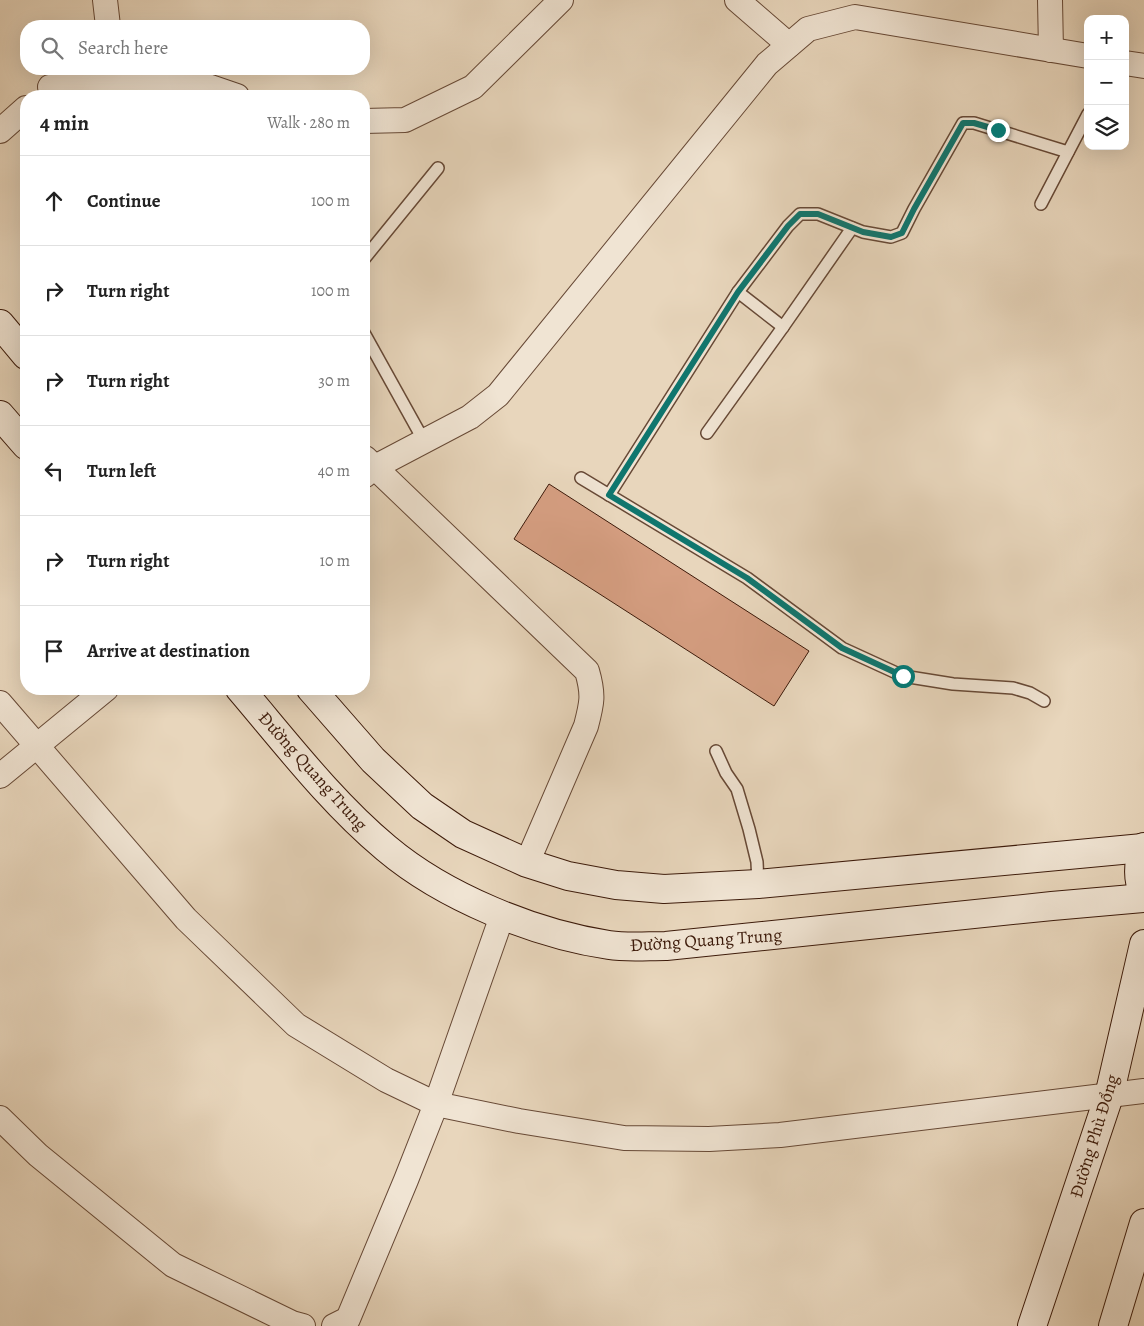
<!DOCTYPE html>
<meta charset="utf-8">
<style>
:root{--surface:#fff;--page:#f6f6f6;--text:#222;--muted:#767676;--line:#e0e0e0}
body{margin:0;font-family:Alegreya,serif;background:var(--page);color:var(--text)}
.controls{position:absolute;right:15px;top:15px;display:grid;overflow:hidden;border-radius:10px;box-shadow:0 5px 20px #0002}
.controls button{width:45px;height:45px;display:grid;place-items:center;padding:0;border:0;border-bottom:1px solid var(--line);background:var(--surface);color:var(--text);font:25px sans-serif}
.stop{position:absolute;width:15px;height:15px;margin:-11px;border:4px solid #0f766e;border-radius:50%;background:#fff}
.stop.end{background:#0f766e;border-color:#fff;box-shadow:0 1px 5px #0008}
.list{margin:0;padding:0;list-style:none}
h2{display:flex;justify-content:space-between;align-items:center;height:65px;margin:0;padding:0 20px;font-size:21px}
h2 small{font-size:16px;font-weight:400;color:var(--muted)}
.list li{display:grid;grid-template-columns:32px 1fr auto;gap:15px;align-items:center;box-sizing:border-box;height:90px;padding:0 20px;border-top:1px solid var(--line)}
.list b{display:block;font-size:19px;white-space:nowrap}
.list em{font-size:16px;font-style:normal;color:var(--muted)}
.icon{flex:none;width:28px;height:28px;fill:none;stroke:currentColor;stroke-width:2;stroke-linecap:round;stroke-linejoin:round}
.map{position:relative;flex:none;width:1144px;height:1326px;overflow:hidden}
.search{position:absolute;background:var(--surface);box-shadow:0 5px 20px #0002;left:20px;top:20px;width:350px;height:55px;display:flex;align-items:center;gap:12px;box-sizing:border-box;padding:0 18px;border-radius:20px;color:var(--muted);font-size:19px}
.panel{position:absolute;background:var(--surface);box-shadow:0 5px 20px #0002;left:20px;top:90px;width:350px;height:605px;border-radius:20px}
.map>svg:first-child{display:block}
.building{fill:#d59e81;stroke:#3c1a0a}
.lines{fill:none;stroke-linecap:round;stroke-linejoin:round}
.lane-casing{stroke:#674936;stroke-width:14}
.street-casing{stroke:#674936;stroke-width:26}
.secondary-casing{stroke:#3c1a0a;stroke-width:30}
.lane{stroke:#f0e4d3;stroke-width:11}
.street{stroke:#f0e4d3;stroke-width:24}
.secondary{stroke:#f0e4d3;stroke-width:28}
.route{stroke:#0f766e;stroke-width:6}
.labels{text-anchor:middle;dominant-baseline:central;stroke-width:4;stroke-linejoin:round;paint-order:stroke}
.street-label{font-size:18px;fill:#3c1a0a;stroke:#f0e4d3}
</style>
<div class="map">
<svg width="1144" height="1326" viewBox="0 0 1144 1326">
<rect width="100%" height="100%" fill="#e8d6bc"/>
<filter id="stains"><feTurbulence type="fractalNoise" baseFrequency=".004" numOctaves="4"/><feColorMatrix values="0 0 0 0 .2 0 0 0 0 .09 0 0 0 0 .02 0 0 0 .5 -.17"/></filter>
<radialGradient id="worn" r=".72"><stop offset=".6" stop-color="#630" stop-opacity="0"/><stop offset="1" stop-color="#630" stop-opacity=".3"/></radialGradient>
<!-- building -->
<path class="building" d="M549 484 809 651 774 706 514 539Z"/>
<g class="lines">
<!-- lane casing -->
<g class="lane-casing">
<g id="lane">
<path d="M1041 204 1088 114"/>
<path d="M364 259 438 168"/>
<path d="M738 292 783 327"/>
<path d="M364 333 424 441"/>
<path d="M707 433 783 327 852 228"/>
<path d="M581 478 747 578 842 648 903 676 953 684 1013 688 1030 693 1044 701"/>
<path d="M609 495 738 292 788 226 800 214H818L863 232 891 237 902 233 914 209 963 123H974L1068 152"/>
<path d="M716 751 726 773 737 789 749 829 757 862 758 884"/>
</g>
</g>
<!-- street casing -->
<g class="street-casing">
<g id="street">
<path d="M105 0 108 26"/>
<path d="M737 0 789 45"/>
<path d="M1050 0 1051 50"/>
<path d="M1125 63 1144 66"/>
<path d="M50 87 115 78 202 84 237 96"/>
<path d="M364 121 405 120 473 87 561 0"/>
<path d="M0 131 26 108"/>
<path d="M365 458 587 671C594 695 592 703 586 726L527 863"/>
<path d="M364 476 375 467 470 417 498 395 767 64 808 29 855 17 1088 56"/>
<path d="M0 703 186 919 296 1025 386 1080 436 1104 519 1121 624 1138 709 1139 780 1135 1144 1091"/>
<path d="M0 776 106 689"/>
<path d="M0 1118 38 1155 173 1265 292 1323 303 1326"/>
<path d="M334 1326 348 1319 406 1180 436 1104 502 916"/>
</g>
</g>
<!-- secondary casing -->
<g class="secondary-casing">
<g id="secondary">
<path d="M0 324 26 355"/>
<path d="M0 415 26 445"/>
<path d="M240 689C286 743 331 802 386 848 444 897 535 934 609 945 627 948 647 946 666 946L1052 906 1144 898"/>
<path d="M311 689 373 760 422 806 463 834 527 863 568 876 616 885 664 889 758 884 1143 848"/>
<path d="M1144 847C1138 863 1137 879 1144 894"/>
<path d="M1032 1326 1109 1096 1144 944"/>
<path d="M1113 1326 1144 1223"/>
</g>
</g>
<!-- lane -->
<use href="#lane" class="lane"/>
<!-- street -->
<use href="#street" class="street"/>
<!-- secondary -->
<use href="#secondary" class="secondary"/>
</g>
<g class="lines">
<!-- route -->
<path class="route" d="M903 676 842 648 747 578 609 495 738 292 788 226 800 214H818L863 232 891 237 902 233 914 209 963 123H974L998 130"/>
</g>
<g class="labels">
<!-- street labels -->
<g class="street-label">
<text transform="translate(313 771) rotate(48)">Đường Quang Trung</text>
<text transform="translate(706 940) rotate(-4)">Đường Quang Trung</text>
<text transform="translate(1094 1136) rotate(-73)">Đường Phù Đổng</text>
</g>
</g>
<rect width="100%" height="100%" filter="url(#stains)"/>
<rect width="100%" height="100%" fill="url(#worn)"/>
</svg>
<div class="controls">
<button>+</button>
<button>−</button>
<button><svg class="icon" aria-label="layers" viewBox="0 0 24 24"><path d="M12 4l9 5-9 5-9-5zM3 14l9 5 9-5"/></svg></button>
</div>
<div class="stop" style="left:903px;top:676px"></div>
<div class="stop end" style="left:998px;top:130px"></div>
<div class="search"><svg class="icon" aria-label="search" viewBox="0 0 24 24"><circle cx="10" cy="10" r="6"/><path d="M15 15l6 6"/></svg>Search here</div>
<section class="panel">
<h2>4 min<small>Walk · 280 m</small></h2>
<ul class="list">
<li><svg class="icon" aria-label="ahead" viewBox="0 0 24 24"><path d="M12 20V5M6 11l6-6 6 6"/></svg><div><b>Continue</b></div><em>100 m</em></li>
<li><svg class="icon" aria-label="right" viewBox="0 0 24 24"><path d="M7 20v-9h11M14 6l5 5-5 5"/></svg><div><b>Turn right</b></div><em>100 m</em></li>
<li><svg class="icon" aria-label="right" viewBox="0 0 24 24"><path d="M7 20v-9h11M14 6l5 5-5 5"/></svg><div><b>Turn right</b></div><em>30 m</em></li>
<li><svg class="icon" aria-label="left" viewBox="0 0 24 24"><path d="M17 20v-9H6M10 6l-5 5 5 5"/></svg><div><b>Turn left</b></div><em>40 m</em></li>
<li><svg class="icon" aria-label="right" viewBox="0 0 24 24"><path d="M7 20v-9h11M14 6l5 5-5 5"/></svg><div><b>Turn right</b></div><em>10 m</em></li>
<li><svg class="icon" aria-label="arrive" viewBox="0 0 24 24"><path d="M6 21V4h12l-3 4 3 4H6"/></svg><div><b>Arrive at destination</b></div></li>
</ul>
</section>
</div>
